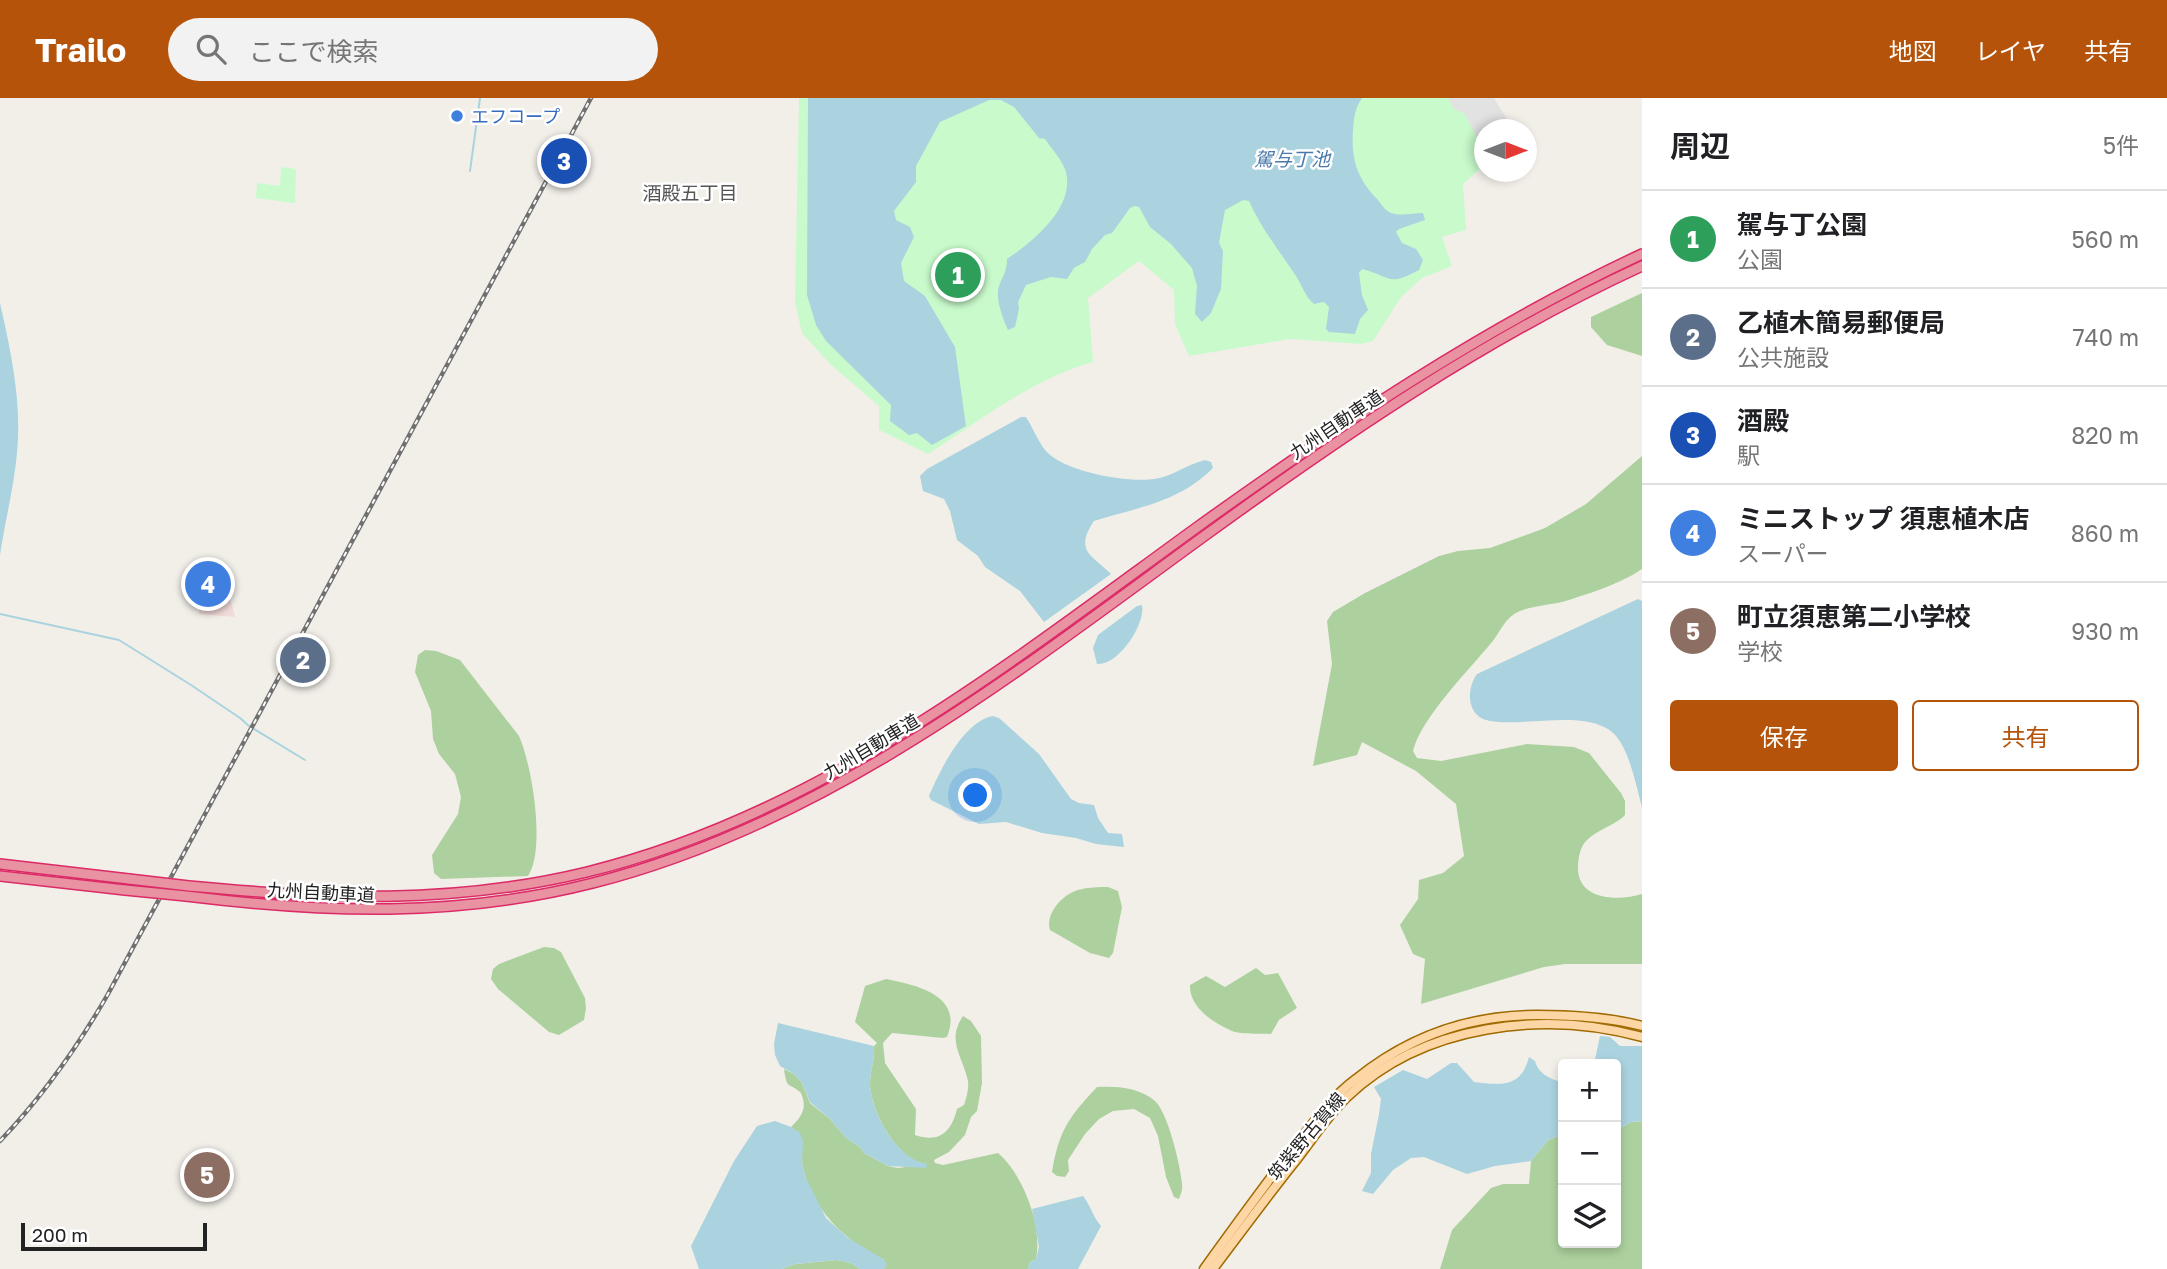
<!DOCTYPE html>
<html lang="ja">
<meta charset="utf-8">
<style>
:root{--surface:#fff;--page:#f2f2f2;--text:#202124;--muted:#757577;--line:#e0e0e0;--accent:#b45309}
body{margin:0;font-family:"Golos Text","Noto Sans JP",sans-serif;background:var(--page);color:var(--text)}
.controls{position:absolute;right:21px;bottom:21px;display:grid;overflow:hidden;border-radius:7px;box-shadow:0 4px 10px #0003}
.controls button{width:63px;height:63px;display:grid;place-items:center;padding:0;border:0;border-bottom:2px solid var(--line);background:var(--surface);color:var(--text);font:35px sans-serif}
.compass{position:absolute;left:1474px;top:21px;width:63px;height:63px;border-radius:50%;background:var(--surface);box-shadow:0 4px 10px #0003;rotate:90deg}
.scale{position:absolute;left:21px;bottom:18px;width:186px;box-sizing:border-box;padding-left:7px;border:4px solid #222;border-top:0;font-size:19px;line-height:24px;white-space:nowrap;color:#222;-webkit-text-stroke:5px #fff;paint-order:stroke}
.you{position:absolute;left:976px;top:698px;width:24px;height:24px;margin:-18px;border:5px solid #fff;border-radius:50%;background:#1a73e8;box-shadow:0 0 0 10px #1a73e833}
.badge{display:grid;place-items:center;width:46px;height:46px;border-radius:50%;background:var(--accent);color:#fff;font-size:23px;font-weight:700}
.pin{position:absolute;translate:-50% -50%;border:4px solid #fff;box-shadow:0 2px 7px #0006}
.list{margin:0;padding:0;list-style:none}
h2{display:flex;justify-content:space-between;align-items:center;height:91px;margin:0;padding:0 28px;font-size:30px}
h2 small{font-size:23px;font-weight:400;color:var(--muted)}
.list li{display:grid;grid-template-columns:46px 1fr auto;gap:21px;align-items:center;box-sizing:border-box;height:98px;padding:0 28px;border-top:2px solid var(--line)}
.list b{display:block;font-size:26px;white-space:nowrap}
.list p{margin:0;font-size:23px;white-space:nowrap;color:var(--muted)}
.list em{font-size:23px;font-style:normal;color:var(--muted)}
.actions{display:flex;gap:14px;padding:21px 28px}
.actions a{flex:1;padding:16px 0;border:2px solid var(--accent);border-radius:7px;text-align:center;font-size:24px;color:var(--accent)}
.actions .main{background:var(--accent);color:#fff}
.icon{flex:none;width:38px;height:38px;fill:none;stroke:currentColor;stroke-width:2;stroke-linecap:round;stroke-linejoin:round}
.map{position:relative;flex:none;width:1642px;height:1171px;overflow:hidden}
header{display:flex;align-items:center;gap:42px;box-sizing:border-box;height:98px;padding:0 35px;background:var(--accent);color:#fff}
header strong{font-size:33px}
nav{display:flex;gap:38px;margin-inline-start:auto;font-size:24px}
.search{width:490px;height:63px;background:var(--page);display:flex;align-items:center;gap:18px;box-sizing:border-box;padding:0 24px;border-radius:38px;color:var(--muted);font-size:26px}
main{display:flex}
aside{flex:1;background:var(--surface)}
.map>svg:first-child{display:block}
.commercial{fill:#f2dad9}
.forest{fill:#add19e}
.park{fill:#c8facc}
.parking{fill:#e2e2e2}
.water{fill:#aad3df}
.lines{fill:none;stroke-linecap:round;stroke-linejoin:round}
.stream{stroke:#aad3df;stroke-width:2}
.primary-casing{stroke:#a06b00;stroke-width:11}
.highway-casing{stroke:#dc2a67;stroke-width:12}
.primary{stroke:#fcd6a4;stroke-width:8}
.highway{stroke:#e892a2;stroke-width:9}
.rail-casing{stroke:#707070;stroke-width:4.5}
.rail{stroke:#fff;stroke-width:2;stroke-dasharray:5;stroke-linecap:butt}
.highway-bridge-casing{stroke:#dc2a67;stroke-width:12;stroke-linecap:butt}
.highway-bridge{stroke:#e892a2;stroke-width:9}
.shop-dot{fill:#3f7fe0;stroke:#fff;stroke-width:2.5}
.labels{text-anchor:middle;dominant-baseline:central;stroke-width:5;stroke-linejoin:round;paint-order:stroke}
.shop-label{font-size:18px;fill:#366cbe;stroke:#fff;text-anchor:start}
.street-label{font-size:18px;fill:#222;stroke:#fff}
.water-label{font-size:19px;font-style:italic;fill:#4a7aab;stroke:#fff}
.neighbourhood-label{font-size:19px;fill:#555;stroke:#fff}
</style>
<header>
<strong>Trailo</strong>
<div class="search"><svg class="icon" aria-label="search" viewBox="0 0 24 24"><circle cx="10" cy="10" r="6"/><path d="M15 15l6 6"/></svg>ここで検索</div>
<nav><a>地図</a><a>レイヤ</a><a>共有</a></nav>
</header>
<main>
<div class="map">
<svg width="1642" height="1171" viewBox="0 0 1642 1171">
<rect width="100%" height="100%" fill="#f2efe9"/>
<!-- commercial -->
<path class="commercial" d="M202 473 224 475 235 519 199 516Z"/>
<!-- forest -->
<g class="forest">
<path d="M1642 195V258L1607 247 1591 229V219Z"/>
<path d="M1642 358V471C1622 485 1586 497 1562 504 1548 507 1533 508 1520 513 1505 519 1501 533 1492 544 1469 572 1421 620 1413 653L1417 660 1441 663 1527 646 1574 649 1589 655 1621 695 1625 703V717C1614 729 1590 733 1582 749 1579 755 1578 764 1578 770 1578 803 1619 803 1642 796V866H1565L1544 869 1421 906 1425 861 1413 856 1400 827 1418 801 1419 782 1443 775 1464 758 1456 706 1416 673 1362 644 1357 657 1313 668 1332 566 1327 523 1333 514 1365 495 1439 458 1458 453 1490 450 1545 430 1586 406Z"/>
<path d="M425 552 436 553 460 562 519 638C532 667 546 751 528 778L441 781 434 775 432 757 458 716 461 699 455 676 439 656 433 641 431 613 415 574 418 557Z"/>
<path d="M1108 789 1118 793 1122 809 1113 855 1109 860 1090 855 1050 832C1045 815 1063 796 1078 792 1088 789 1098 789 1108 789Z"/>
<path d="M544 849 554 850 561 854 585 900 586 910 584 922 559 937 549 934 498 891 491 881 493 871 499 866Z"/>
<path d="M1256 870 1265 877 1278 875 1297 910 1279 922 1271 936C1259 935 1243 937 1232 933 1213 925 1189 909 1190 887L1206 878 1225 889Z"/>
<path d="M886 881C916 887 964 897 947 939L943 940 892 935 883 945 885 965 916 1011 915 1037C939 1045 951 1035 957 1011L964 1007C967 998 970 988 967 979 961 956 947 942 963 918L971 923 981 938 982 985 977 1013 971 1019 965 1037 949 1054 934 1062 935 1065 943 1067 998 1055C1023 1076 1043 1129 1036 1161L1030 1164 1028 1171H884L886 1166 883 1161C844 1143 812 1111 803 1069 799 1051 808 1042 791 1029 803 1017 807 1010 801 995 788 983 787 993 784 971L794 976 802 985 810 1005 830 1021 846 1040 860 1049 864 1055 888 1068 898 1070 926 1066C897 1062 871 1014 870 986 870 973 875 961 874 948L877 945 855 924 865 888Z"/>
<path d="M1097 989C1116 988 1139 989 1155 1003 1168 1015 1180 1066 1182 1085 1183 1091 1181 1096 1179 1101L1174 1099 1166 1079 1158 1038 1150 1020 1134 1011 1113 1013 1099 1021 1085 1036 1068 1062 1069 1073 1065 1079 1057 1078 1052 1074C1059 1032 1069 1019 1097 989Z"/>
<path d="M1642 1023V1171H1440L1452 1132 1491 1090 1503 1086H1529L1531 1063 1548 1042 1563 1036V1145H1616V1033L1631 1024Z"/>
<path d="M837 1162 851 1165 860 1171H782L795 1166Z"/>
</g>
<!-- park -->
<g class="park">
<path d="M799 0H1492L1513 31 1484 32 1482 69 1463 86 1466 132 1442 139 1452 168 1422 180 1401 199 1373 243 1361 246 1290 241 1189 258 1175 226 1174 192 1139 163 1088 200 1093 264C1032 281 981 322 928 356L879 332V308L830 266 802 235 795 204Z"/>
<path d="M281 69 296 71 295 105 256 100 257 85 280 88Z"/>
</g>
<!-- parking -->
<path class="parking" d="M1448 0H1494L1513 31 1484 32V41L1479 43 1464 15 1454 11Z"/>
<!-- water -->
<g class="water">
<path d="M808 0H1362C1355 10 1354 19 1353 32 1351 62 1357 80 1378 102 1381 106 1385 112 1389 114 1398 119 1413 115 1423 115L1425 122 1399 131 1396 134 1402 145 1416 151 1423 162 1419 172C1387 189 1393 179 1362 171L1359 175 1362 197 1368 212 1360 221 1355 236 1329 234 1326 231 1329 209 1324 204 1314 206C1304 197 1303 189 1296 178 1280 154 1261 130 1249 103L1243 102 1225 112 1219 145 1223 153 1221 191 1211 215 1202 224 1195 216 1197 188 1192 170 1171 146 1150 129 1139 109 1135 108 1130 110 1112 135 1105 137 1092 151 1085 164 1074 170 1067 181 1051 179 1026 187 1018 204 1019 211 1015 229 1008 232C1003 220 997 206 998 193 1000 180 1007 177 1007 161 1032 144 1075 110 1066 74 1063 63 1051 50 1045 41L1039 40 1014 9 1001 2H989L940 24 916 68V84L894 113 896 122 910 129 914 139 901 165 904 183 925 198 955 249 966 328 932 347 917 335 909 337 890 323 891 307 826 243 816 227 807 197Z"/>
<path d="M0 205C11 254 22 304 17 355 14 389 5 423 0 457Z"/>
<path d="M1021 319H1026C1033 330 1038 343 1045 352 1063 374 1128 385 1154 381 1172 379 1187 366 1205 362L1211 364 1213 370C1178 405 1138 409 1094 423 1073 454 1094 458 1111 476L1044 524 1020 493 985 469 978 458 957 442 950 413 944 401 923 393 920 378 927 371Z"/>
<path d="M1638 501 1642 503V709C1636 688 1629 648 1612 634 1585 611 1524 629 1490 623 1466 619 1466 591 1477 576Z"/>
<path d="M1142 507C1146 526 1118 568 1097 566L1093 550 1098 537 1137 508Z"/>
<path d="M993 618 999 620 1039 656 1071 701 1079 705 1094 707 1098 720 1108 735 1122 736 1124 749 1096 746 1076 740 1042 735 1006 724 979 726 931 702 929 698C940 672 964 623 993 618Z"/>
<path d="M778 925 874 948C875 961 870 973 870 986 871 1015 897 1062 927 1066L926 1070 888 1068 864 1055 860 1049 846 1040 830 1021 810 1004 802 985 794 976 780 968 775 957 774 946Z"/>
<path d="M1600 938 1610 939 1620 948H1642V1023L1631 1024 1616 1033V966H1594Z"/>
<path d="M1529 959 1535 963C1539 977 1550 980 1563 985V1036L1548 1042 1531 1063 1495 1068 1467 1076 1424 1059 1411 1060 1393 1072 1373 1096 1362 1093 1371 1075V1056L1379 1016 1381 1001 1374 989 1403 972 1427 981 1451 965H1457L1474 984C1501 987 1521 990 1529 959Z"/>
<path d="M775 1023 791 1029 800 1035 803 1044 802 1065 806 1080 826 1120 848 1140 883 1161 887 1166 884 1171H860L851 1165 837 1162 795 1166 782 1171H699L691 1148 734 1063 757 1028Z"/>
<path d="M1083 1098C1091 1108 1093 1119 1101 1128L1078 1171H1028L1030 1164 1036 1161 1039 1149 1032 1111Z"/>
</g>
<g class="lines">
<!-- stream -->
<g class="stream">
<path d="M470 73 480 0"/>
<path d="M0 516 119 542 191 587 240 620 249 628 305 662"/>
</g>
<!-- primary casing -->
<g class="primary-casing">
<g id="primary">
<path d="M1204 1171C1235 1128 1266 1085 1299 1043 1316 1021 1333 998 1356 981 1408 939 1470 917 1537 917 1572 917 1608 919 1642 928"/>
<path d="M1213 1171C1241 1134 1268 1097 1297 1061 1313 1040 1328 1017 1347 999 1423 926 1544 912 1642 939"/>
</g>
</g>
<!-- highway casing -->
<g class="highway-casing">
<g id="highway">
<path d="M0 766 129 781"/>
<path d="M0 778 125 792"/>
<path d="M189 788C326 801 451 807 587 774 819 717 1007 567 1196 430 1338 328 1483 230 1642 156"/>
<path d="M186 798C325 815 455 820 593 785 825 726 1013 577 1203 439 1342 338 1485 240 1642 168"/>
</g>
</g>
<!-- primary -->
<use href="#primary" class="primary"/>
<!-- highway -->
<use href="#highway" class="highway"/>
<!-- rail casing -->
<g class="rail-casing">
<path id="rail" d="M0 1043C43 998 77 950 108 896L591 0"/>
</g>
<!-- rail -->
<use href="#rail" class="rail"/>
<!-- highway-bridge casing -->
<g class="highway-bridge-casing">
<g id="highway-bridge">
<path d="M129 781 189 788"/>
<path d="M125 792 186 798"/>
</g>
</g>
<!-- highway-bridge -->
<use href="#highway-bridge" class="highway-bridge"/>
</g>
<!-- markers -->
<circle class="shop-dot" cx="457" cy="18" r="7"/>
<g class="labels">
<!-- shop labels -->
<g class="shop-label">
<text x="471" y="18">エフコープ</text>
</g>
<!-- street labels -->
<g class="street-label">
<text transform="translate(1336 326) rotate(-34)">九州自動車道</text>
<text transform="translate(871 648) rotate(-31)">九州自動車道</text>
<text transform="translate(321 794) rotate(3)">九州自動車道</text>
<text transform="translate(1306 1038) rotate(-50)">筑紫野古賀線</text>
</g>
<!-- water labels -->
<g class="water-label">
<text x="1292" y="60">駕与丁池</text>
</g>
<!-- neighbourhood labels -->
<g class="neighbourhood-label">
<text x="690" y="94">酒殿五丁目</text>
</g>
</g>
</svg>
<div class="controls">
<button>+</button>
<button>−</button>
<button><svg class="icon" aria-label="layers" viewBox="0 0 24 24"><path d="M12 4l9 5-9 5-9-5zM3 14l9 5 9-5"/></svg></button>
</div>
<svg class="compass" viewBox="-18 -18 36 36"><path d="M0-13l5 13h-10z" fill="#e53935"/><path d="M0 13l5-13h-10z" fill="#757577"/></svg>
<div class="scale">200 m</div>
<div class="you"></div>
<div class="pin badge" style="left:958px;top:177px;background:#2e9e5b">1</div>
<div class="pin badge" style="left:303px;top:562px;background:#5c6f8a">2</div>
<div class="pin badge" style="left:564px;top:63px;background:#1a4fb4">3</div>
<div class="pin badge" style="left:208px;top:486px;background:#3f7fe0">4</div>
<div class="pin badge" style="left:207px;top:1077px;background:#8d6e63">5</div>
</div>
<aside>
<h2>周辺<small>5件</small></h2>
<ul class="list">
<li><span class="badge" style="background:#2e9e5b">1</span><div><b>駕与丁公園</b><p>公園</p></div><em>560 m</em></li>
<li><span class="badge" style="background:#5c6f8a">2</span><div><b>乙植木簡易郵便局</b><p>公共施設</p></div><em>740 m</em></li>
<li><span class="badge" style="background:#1a4fb4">3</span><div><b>酒殿</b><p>駅</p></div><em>820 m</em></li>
<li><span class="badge" style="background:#3f7fe0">4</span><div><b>ミニストップ 須恵植木店</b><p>スーパー</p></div><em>860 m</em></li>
<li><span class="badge" style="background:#8d6e63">5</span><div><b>町立須恵第二小学校</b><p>学校</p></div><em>930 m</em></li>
</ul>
<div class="actions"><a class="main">保存</a><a>共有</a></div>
</aside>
</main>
